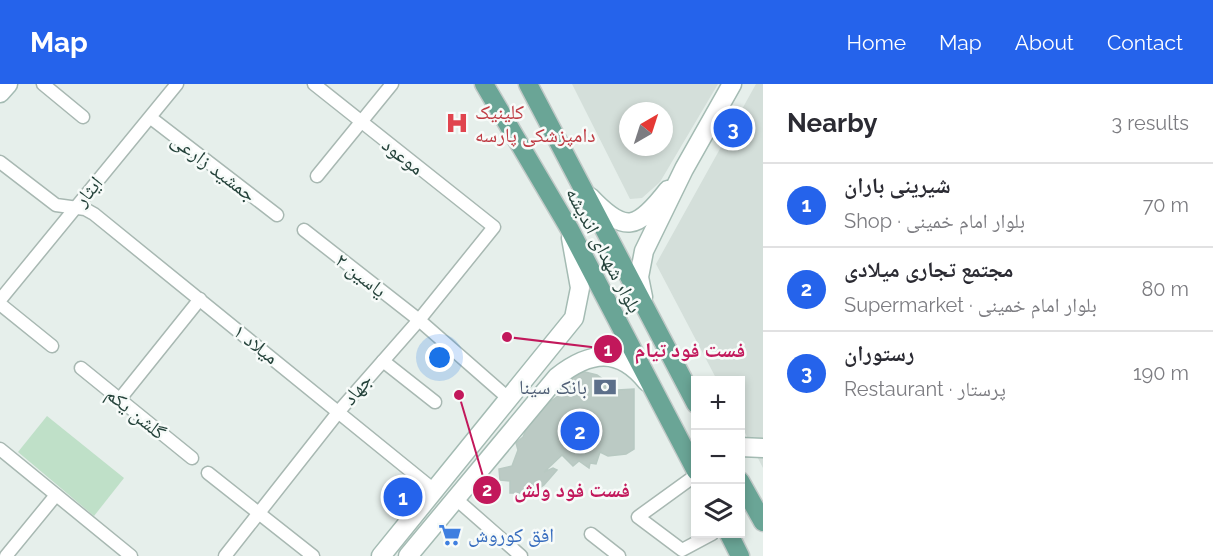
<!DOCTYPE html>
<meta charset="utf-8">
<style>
:root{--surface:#fff;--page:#f2f2f3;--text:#2b2b33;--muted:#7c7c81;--line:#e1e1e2;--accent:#2563eb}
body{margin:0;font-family:Raleway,"Noto Naskh Arabic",sans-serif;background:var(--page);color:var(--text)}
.controls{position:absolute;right:18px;bottom:18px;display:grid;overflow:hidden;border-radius:0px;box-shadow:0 3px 9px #0003}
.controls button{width:54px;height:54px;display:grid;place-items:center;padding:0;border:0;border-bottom:2px solid var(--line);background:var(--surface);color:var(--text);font:30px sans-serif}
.compass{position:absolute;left:619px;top:18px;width:54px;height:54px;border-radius:50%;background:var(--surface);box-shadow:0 3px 9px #0003;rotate:39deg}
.you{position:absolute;left:440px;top:274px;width:21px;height:21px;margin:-15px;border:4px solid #fff;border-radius:50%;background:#1a73e8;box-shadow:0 0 0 9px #1a73e833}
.badge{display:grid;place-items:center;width:39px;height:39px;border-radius:50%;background:var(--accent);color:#fff;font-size:20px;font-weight:700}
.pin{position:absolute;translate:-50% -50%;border:3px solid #fff;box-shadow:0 2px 6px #0006}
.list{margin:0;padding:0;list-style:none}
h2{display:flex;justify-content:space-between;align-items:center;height:78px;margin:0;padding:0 24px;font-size:26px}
h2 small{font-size:20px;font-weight:400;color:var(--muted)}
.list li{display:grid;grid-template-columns:39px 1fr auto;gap:18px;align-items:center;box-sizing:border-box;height:84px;padding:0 24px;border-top:2px solid var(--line)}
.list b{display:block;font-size:22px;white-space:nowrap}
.list p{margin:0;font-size:20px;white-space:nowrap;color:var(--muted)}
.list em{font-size:20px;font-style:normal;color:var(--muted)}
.icon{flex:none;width:33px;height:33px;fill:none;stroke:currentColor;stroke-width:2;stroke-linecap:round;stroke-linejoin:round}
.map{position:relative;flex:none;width:763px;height:472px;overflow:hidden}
header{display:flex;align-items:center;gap:36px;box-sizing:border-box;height:84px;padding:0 30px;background:var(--accent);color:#fff}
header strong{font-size:28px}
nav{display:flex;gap:33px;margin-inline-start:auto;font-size:21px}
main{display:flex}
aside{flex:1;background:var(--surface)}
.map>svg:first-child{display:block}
.built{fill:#d4dfda;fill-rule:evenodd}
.green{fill:#bfe0c8}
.building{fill:#bbcac4;stroke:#b8c9c2;stroke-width:1.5}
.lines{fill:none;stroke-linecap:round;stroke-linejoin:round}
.street-casing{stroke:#a8b8b2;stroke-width:15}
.secondary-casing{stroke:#a4bbb3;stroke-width:21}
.primary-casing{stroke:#c2cac8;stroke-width:21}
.street{stroke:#fff;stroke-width:12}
.secondary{stroke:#fff;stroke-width:18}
.primary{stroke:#6aa596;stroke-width:18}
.labels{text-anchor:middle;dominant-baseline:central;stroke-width:5;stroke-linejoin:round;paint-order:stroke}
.health-label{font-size:20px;fill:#be3a42;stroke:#f7fbf9;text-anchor:start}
.street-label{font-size:20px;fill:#24423a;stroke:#f7fbf9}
.service-label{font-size:20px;fill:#4e5e75;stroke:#f7fbf9;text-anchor:end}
.shop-label{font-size:20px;fill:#366cbe;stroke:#f7fbf9;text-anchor:start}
.leader{fill:none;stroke:#c2185b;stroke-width:2}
.callout-dot{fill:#c2185b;stroke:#f7fbf9;stroke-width:2}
.mark-label{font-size:18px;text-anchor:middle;font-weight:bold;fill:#fff}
.callout-label{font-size:21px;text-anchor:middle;font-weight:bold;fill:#c2185b;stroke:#f7fbf9;stroke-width:5;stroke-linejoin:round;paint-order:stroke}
</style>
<header>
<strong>Map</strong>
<nav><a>Home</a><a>Map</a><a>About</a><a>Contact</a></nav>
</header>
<main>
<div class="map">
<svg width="763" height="472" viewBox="0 0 763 472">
<rect width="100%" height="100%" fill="#e6efeb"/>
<!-- built -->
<g class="built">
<path d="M572 0H718L660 98 642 114 630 115ZM628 27H664V63H628Z"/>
<path d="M756 0H763V384L741 341 740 296H717L656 180Z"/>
</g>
<!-- green -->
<path class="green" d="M47 332 124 394 94 432 18 368Z"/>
<!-- building -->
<path class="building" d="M585 288 597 291 604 296 608 313 619 310 618 306 634 305V365L626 370 608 372 600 368 596 380 590 379 589 384 579 377 573 382 562 371 544 388 553 384 557 386 544 401 532 409H510V397L500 396 499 385 512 382 518 366 516 359 523 353 533 330 558 312 563 299 577 289Z"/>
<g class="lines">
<!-- street casing -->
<g class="street-casing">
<g id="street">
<path d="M43 0 83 33"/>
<path d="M151 34 277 131"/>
<path d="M0 78 56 121 85 125 94 130 434 406"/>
<path d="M317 92 392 0"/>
<path d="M304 146 419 236 507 313"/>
<path d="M0 216 177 0"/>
<path d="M0 220 52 262"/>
<path d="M383 277 435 318"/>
<path d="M81 284 192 374"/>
<path d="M119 316 200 215"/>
<path d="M0 365 131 472"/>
<path d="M208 389 313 472"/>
<path d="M696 391 638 433 682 466 712 450"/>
<path d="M456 415 521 472"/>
<path d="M591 450 619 472"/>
<path d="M6 472 56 411"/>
<path d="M225 472 340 326 419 236 494 143 314 0"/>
</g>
</g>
<!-- secondary casing -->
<g class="secondary-casing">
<g id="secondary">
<path d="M0 9 8 0"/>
<path d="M590 113C625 150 637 146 668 106"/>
<path d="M643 213 639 193 644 167 684 85 732 0"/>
<path d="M740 363 763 364"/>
<path d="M381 472 574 234 580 204 571 154"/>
<path d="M408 472 557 293C590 267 619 263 647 298"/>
</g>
</g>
<!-- primary casing -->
<g class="primary-casing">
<g id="primary">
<path d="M484 0 569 144 696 387"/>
<path d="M528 0 696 320"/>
<path d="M740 397 763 438"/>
<path d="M729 450 740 472"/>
</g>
</g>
<!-- street -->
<use href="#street" class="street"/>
<!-- secondary -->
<use href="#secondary" class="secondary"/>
<!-- primary -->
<use href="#primary" class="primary"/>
</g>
<!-- icons -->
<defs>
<g id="hospital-bare" transform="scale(1.8)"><path d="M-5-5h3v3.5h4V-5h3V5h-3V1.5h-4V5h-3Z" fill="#e0444e" stroke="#f7fbf9" stroke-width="2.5" paint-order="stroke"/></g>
<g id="bank-bare" transform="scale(1.8)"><path d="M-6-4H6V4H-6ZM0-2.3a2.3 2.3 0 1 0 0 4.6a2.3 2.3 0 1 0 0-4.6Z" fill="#5c6f8a" stroke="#f7fbf9" stroke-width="2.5" paint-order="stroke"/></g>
<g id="supermarket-bare" transform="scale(1.8)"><path d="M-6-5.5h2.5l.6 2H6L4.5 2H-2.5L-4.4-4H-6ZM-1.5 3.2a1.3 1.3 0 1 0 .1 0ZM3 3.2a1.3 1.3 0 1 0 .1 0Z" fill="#3f7fe0" stroke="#f7fbf9" stroke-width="2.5" paint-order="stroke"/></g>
</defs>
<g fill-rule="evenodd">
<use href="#hospital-bare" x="457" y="39"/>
<use href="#bank-bare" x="605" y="303"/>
<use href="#supermarket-bare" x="450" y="451"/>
</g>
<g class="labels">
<!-- health labels -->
<g class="health-label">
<text x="475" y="28">کلینیک<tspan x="475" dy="23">دامپزشکی پارسه</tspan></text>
</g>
<!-- street labels -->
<g class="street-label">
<text transform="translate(403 72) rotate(38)">موعود</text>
<text transform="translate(214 83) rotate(37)">جمشید زارعی</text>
<text transform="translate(88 107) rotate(-50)">ایثار</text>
<text transform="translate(604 166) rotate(62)">بلوار شهدای اندیشه</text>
<text transform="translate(361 191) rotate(38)">یاسین ۲</text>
<text transform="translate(256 260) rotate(38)">میلاد ۱</text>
<text transform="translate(357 305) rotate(-51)">جهاد</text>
<text transform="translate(136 329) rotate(39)">گلشن یکم</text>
</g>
<!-- service labels -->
<g class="service-label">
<text x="587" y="303">بانک سینا</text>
</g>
<!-- shop labels -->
<g class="shop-label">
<text x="468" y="451">افق کوروش</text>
</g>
</g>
<!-- callouts -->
<path class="leader" d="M507 253L608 265M459 311L487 406"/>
<g class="callout-dot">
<circle cx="507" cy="253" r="6"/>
<circle cx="459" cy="311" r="6"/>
<circle cx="608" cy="265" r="15"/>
<circle cx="487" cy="406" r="15"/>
</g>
<g class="mark-label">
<text x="608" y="272">1</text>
<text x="487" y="412">2</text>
</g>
<g class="callout-label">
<text x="690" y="273">فست فود تیام</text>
<text x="572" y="413">فست فود ولش</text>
</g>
</svg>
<div class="controls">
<button>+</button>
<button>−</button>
<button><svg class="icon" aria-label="layers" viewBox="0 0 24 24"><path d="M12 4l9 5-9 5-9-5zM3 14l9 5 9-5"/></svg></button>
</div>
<svg class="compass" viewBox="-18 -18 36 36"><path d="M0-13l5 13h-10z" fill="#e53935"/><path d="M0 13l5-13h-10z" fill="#7c7c81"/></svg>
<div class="you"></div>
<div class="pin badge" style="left:403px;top:413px">1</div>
<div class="pin badge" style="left:580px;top:347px">2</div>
<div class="pin badge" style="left:733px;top:44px">3</div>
</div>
<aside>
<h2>Nearby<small>3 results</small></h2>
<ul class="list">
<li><span class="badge">1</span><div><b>شیرینی باران</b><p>Shop · بلوار امام خمینی</p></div><em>70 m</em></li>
<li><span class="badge">2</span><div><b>مجتمع تجاری میلادی</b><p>Supermarket · بلوار امام خمینی</p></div><em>80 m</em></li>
<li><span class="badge">3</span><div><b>رستوران</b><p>Restaurant · پرستار</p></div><em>190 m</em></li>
</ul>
</aside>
</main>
